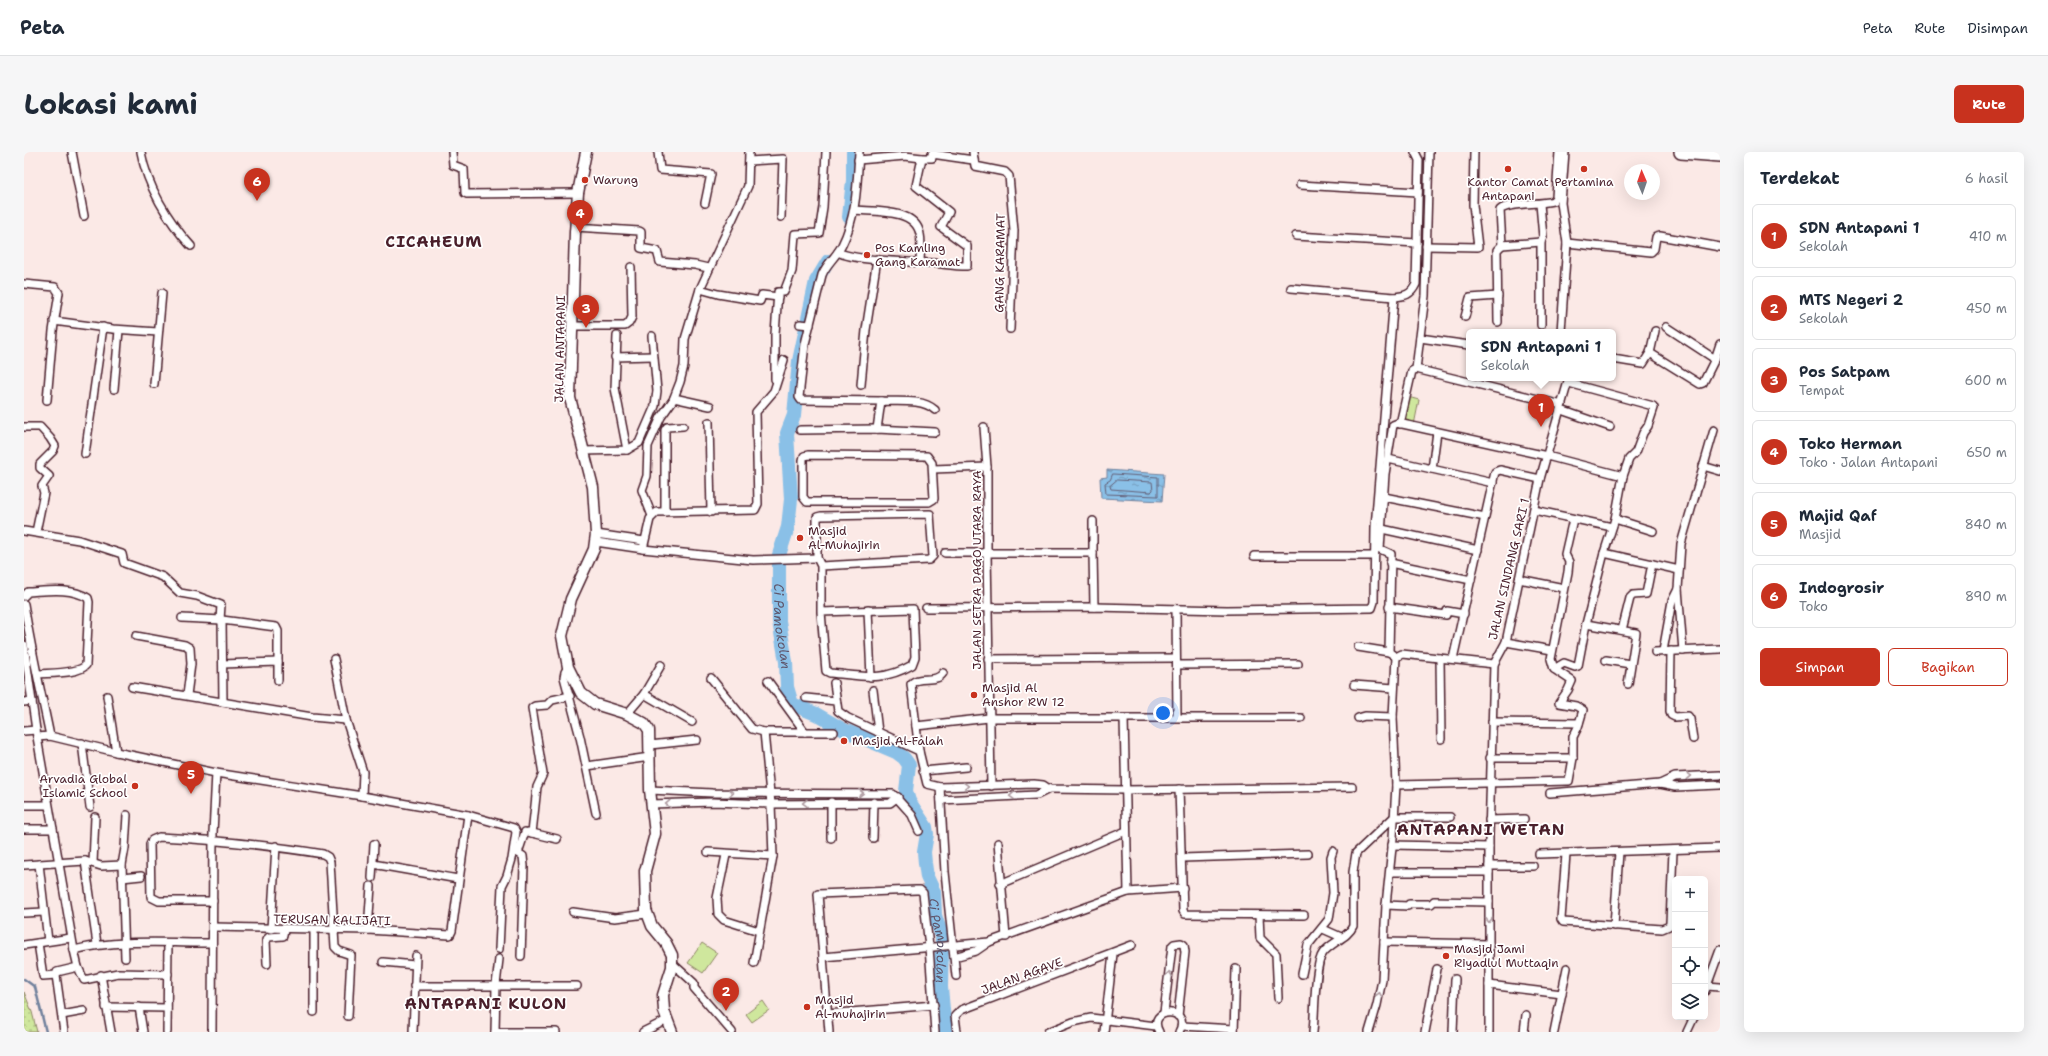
<!DOCTYPE html>
<html lang="id">
<meta charset="utf-8">
<style>
:root{--surface:#fff;--page:#f6f6f7;--text:#1f2937;--muted:#747a83;--line:#e0e1e3;--accent:#c8321e}
body{margin:0;font-family:"Shantell Sans",sans-serif;background:var(--page);color:var(--text)}
.controls{position:absolute;right:12px;bottom:12px;display:grid;overflow:hidden;border-radius:6px;box-shadow:0 4px 16px #0002}
.controls button{width:36px;height:36px;display:grid;place-items:center;padding:0;border:0;border-bottom:1px solid var(--line);background:var(--surface);color:var(--text);font:20px sans-serif}
.compass{position:absolute;left:1600px;top:12px;width:36px;height:36px;border-radius:50%;background:var(--surface);box-shadow:0 4px 16px #0002;rotate:358deg}
.you{position:absolute;left:1139px;top:561px;width:14px;height:14px;margin:-10px;border:3px solid #fff;border-radius:50%;background:#1a73e8;box-shadow:0 0 0 6px #1a73e833}
.badge{display:grid;place-items:center;width:26px;height:26px;border-radius:50%;background:var(--accent);color:#fff;font-size:13px;font-weight:700}
.pin{position:absolute;translate:-50% -33px;filter:drop-shadow(0 1px 2px #0008)}
.pin::after{content:'';position:absolute;top:21px;width:14px;height:12px;background:inherit;clip-path:polygon(0 0,100% 0,50% 100%)}
.popup{position:absolute;left:1442px;top:177px;width:150px;height:52px;box-sizing:border-box;display:grid;place-content:center;border-radius:6px;background:var(--surface);filter:drop-shadow(0 1px 3px #0005);font-size:13px;white-space:nowrap;color:var(--muted)}
.popup b{font-size:15px;color:var(--text)}
.popup::after{content:'';position:absolute;left:50%;top:100%;margin-left:-8px;border:8px solid transparent;border-top-color:var(--surface)}
.list{margin:0;padding:0;list-style:none}
h2{display:flex;justify-content:space-between;align-items:center;height:52px;margin:0;padding:0 16px;font-size:17px}
h2 small{font-size:13px;font-weight:400;color:var(--muted)}
.list li{display:grid;grid-template-columns:26px 1fr auto;gap:12px;align-items:center;box-sizing:border-box;height:64px;margin:0 8px 8px;padding:0 8px;border:1px solid var(--line);border-radius:6px}
.list b{display:block;font-size:15px;white-space:nowrap}
.list p{margin:0;font-size:13px;white-space:nowrap;color:var(--muted)}
.list em{font-size:13px;font-style:normal;color:var(--muted)}
.actions{display:flex;gap:8px;padding:12px 16px}
.actions a{flex:1;padding:9px 0;border:1px solid var(--accent);border-radius:6px;text-align:center;font-size:14px;color:var(--accent)}
.actions .main{background:var(--accent);color:#fff}
.icon{flex:none;width:22px;height:22px;fill:none;stroke:currentColor;stroke-width:2;stroke-linecap:round;stroke-linejoin:round}
.map{position:relative;flex:none;width:1696px;height:880px;overflow:hidden;border-radius:6px}
header{display:flex;align-items:center;gap:24px;box-sizing:border-box;height:56px;padding:0 20px;background:var(--surface);border-bottom:1px solid var(--line)}
header strong{font-size:19px}
nav{display:flex;gap:22px;margin-inline-start:auto;font-size:14px}
.intro{display:flex;align-items:center;justify-content:space-between;box-sizing:border-box;height:96px;padding:0 24px}
h1{margin:0;font-size:28px}
.button{padding:10px 18px;border-radius:6px;background:var(--accent);color:#fff;font-size:14px;font-weight:700}
main{display:flex;gap:24px;padding:0 24px}
aside{flex:1;background:var(--surface);border-radius:6px;box-shadow:0 4px 16px #0002}
.map>svg:first-child{display:block}
.grass{fill:url(#grass-dots);stroke:#8c8364}
.pitch{fill:#cfe79d;stroke:#8c8364}
.water{fill:url(#water-ripples);stroke:#70809c}
.lines{fill:none;stroke-linecap:round;stroke-linejoin:round}
.shore{stroke:#645f76;stroke-width:1}
.stream{stroke:#70809c;stroke-width:2.5}
.river{stroke:#8ac0e7;stroke-width:14}
.street-casing{stroke:#4a1f2b;stroke-width:10}
.secondary-casing{stroke:#4a1f2b;stroke-width:13}
.highway-casing{stroke:#4a1f2b;stroke-width:16}
.street{stroke:#fff;stroke-width:7}
.secondary{stroke:#fff;stroke-width:10}
.highway{stroke:#fff;stroke-width:13}
.oneway{stroke:#ae9aa0}
.poi-dot{fill:#c8321e;stroke:#fff;stroke-width:1.5}
.labels{text-anchor:middle;dominant-baseline:central;stroke-width:3.5;stroke-linejoin:round;paint-order:stroke}
.poi-label{font-size:12px;fill:#4a1f2b;stroke:#fff;text-anchor:start}
.street-label{font-size:12px;fill:#4a1f2b;stroke:#fff}
.water-label{font-size:13px;font-style:italic;fill:#60576d;stroke:#fff}
.district-label{font-size:16px;font-weight:bold;letter-spacing:1px;fill:#4a1f2b;stroke:#fff}
</style>
<header>
<strong>Peta</strong>
<nav><a>Peta</a><a>Rute</a><a>Disimpan</a></nav>
</header>
<div class="intro"><h1>Lokasi kami</h1><a class="button">Rute</a></div>
<main>
<div class="map">
<svg width="1696" height="880" viewBox="0 0 1696 880">
<defs>
<pattern id="grass-dots" width="8" height="8" patternUnits="userSpaceOnUse"><rect width="8" height="8" fill="#cfe79d"/><path d="M2 2h.1M6 6h.1" fill="none" stroke="#b3c687" stroke-width="1.8" stroke-linecap="round"/></pattern>
<pattern id="water-ripples" width="26" height="14" patternUnits="userSpaceOnUse"><rect width="26" height="14" fill="#8ac0e7"/><path d="M2 4q2-2 4 0t4 0M15 11q2-2 4 0t4 0" fill="none" stroke="#739bbb"/></pattern>
</defs>
<rect width="100%" height="100%" fill="#fbe9e6"/>
<filter id="ink" filterUnits="userSpaceOnUse"><feTurbulence type="fractalNoise" baseFrequency=".025" numOctaves="2"/><feDisplacementMap in="SourceGraphic" scale="8" xChannelSelector="R" yChannelSelector="G"/><feConvolveMatrix kernelMatrix="1 2 1 2 8 2 1 2 1" color-interpolation-filters="sRGB"/></filter>
<g filter="url(#ink)">
<!-- grass -->
<path class="grass" d="M0 840 8 860 13 880H0Z"/>
<!-- pitch -->
<g class="pitch">
<path d="M1384 245 1395 248 1390 273 1378 270Z"/>
<path d="M678 791 693 801 679 821 664 811Z"/>
<path d="M739 849 745 858 728 870 722 862Z"/>
</g>
<!-- water -->
<path class="water" d="M1083 318 1140 322 1138 349 1077 346 1076 326 1083 325Z"/>
<g class="lines">
<!-- shore -->
<g class="shore">
<path d="M1089 322 1134 325V344L1082 342 1081 331 1086 328Z"/>
<path d="M1093 328 1128 330 1129 338 1127 340 1087 337 1086 334Z"/>
</g>
<!-- stream -->
<path class="stream" d="M0 827 11 835 22 880"/>
<!-- river -->
<g class="river">
<path d="M825 65 829 28V0"/>
<path id="s1" d="M804 109 792 129 775 209 770 263 763 281 767 347 764 375 755 403V469L762 510 763 535 768 552 792 562 820 578 872 600 880 606 885 613 882 639 885 649 902 675 903 682 900 700 901 711 903 725 910 740 911 763 918 785 917 835 921 880"/>
</g>
<!-- street casing -->
<g class="street-casing">
<g id="street">
<path d="M48 0 60 64"/>
<path d="M117 0C123 34 144 69 167 94"/>
<path d="M428 0 429 13 440 17 441 41 443 42 554 41"/>
<path d="M634 0 636 18 687 22 681 51"/>
<path d="M835 0C833 32 833 63 818 93 813 104 802 112 798 123L781 192 775 245 777 248 857 249 853 277"/>
<path d="M949 0 951 14 981 20 985 24 990 79 986 177"/>
<path d="M908 2 949 8"/>
<path d="M834 8 881 4 898 6"/>
<path d="M725 9 759 7 757 65"/>
<path d="M1276 33 1394 40"/>
<path d="M830 58C850 60 891 56 896 82 898 91 896 102 896 110"/>
<path d="M551 75 615 79 617 80V96L633 99 636 110 671 113 684 116"/>
<path d="M1272 84 1393 91"/>
<path d="M1517 90V173"/>
<path d="M1543 91 1627 100 1630 97 1632 85 1636 84 1696 95"/>
<path d="M1478 93 1517 90 1519 85 1516 52"/>
<path d="M1402 94 1454 95 1449 53 1450 0"/>
<path d="M814 100C829 109 889 110 909 111 920 112 931 114 943 114V94L917 75 925 60 892 34 898 6H908L909 0"/>
<path d="M0 132 31 135 35 141 29 179 23 248"/>
<path d="M1267 136 1370 145C1381 144 1387 143 1392 132L1395 8 1391 0"/>
<path d="M676 137 694 142 736 149 738 143 754 145"/>
<path d="M1441 165 1446 146 1474 144"/>
<path d="M30 169 89 177 134 180"/>
<path d="M1474 170 1473 98 1478 93 1476 58C1485 50 1516 53 1529 49L1532 45 1535 0"/>
<path d="M776 172 786 173"/>
<path d="M549 174H601L605 171 608 165 607 115"/>
<path d="M1642 175 1691 207"/>
<path d="M1537 180 1543 91 1537 51 1541 0"/>
<path d="M593 184 591 236 603 298"/>
<path d="M1396 186 1445 193"/>
<path d="M1626 201 1676 232 1679 231 1691 207 1696 192"/>
<path d="M591 205 629 204"/>
<path d="M1589 207 1619 212 1626 201 1631 179"/>
<path d="M1392 217 1538 253"/>
<path d="M751 227V182L754 140H760L768 119 771 82 795 81 799 55 802 0"/>
<path d="M130 232 138 141"/>
<path d="M837 233 842 178 853 107"/>
<path d="M90 237 95 178"/>
<path d="M650 246 686 254"/>
<path d="M857 249C873 250 898 246 911 258"/>
<path d="M1537 258 1586 275"/>
<path d="M685 270 687 360"/>
<path d="M1376 272 1388 219 1392 217 1401 144 1405 0"/>
<path d="M0 275H16L26 286 31 294 29 299 16 312V316L25 324 18 334 20 341 12 380"/>
<path d="M960 275 963 315V401L967 634"/>
<path d="M776 278 853 277 911 280"/>
<path d="M559 299 603 298 615 291 631 254 633 239 628 184"/>
<path d="M61 302 79 175"/>
<path d="M784 303 903 304 908 311 910 347 905 350H783L779 345V308L780 304Z"/>
<path d="M1364 307 1469 331"/>
<path d="M1679 314 1696 319"/>
<path d="M909 317 963 315"/>
<path d="M1408 317 1413 280"/>
<path d="M1360 345 1461 365"/>
<path d="M1510 358 1588 375"/>
<path d="M641 360V278L643 275 659 274"/>
<path d="M628 364 618 338 623 324 624 294 637 265 649 248 656 230 660 214 661 187 676 137 724 34 725 0"/>
<path d="M1591 367 1629 379"/>
<path d="M1358 377 1454 398"/>
<path d="M0 379 55 388 98 402 100 411 139 425 156 441 173 444 197 453 196 468"/>
<path d="M572 382 620 389"/>
<path d="M572 390 619 397 626 367 633 360 731 358 734 352 732 260 750 239 760 208"/>
<path d="M619 397 729 408 793 406"/>
<path d="M921 401H1069L1070 455"/>
<path d="M1069 401V369"/>
<path d="M1580 401 1655 418"/>
<path d="M1230 404H1350"/>
<path d="M1366 411 1447 428"/>
<path d="M797 414 905 408 909 404 906 362 797 364 793 365V406L797 414V460L802 519 806 521C840 524 858 530 888 513L891 505 889 457 797 460"/>
<path d="M1495 427 1540 436"/>
<path d="M1654 437 1659 499"/>
<path d="M0 444 4 440C23 439 46 435 64 446L65 450 62 513C55 522 26 521 14 522"/>
<path d="M0 452C7 497 17 540 26 584"/>
<path d="M1365 455 1422 463 1423 459 1440 462"/>
<path d="M902 456 1070 455 1203 458 1348 456 1350 450 1351 375 1370 145"/>
<path d="M1152 457 1153 565"/>
<path d="M844 458 847 525"/>
<path d="M158 466 198 468 252 475 254 479V510"/>
<path d="M198 468 199 550"/>
<path d="M1562 472 1612 481 1604 532"/>
<path d="M1598 478 1606 446 1609 443 1622 442 1628 412"/>
<path d="M112 484 161 493 166 496 167 512 163 543"/>
<path d="M1482 490 1528 498"/>
<path d="M0 493 13 585 50 798C95 787 142 791 188 791"/>
<path d="M1334 495 1365 500"/>
<path d="M1639 499 1648 449 1654 437 1657 392 1690 278"/>
<path d="M1647 499 1646 559 1647 563 1651 565 1664 564 1666 567 1669 587"/>
<path d="M1631 500 1696 497"/>
<path d="M1372 505 1365 500 1367 402 1356 397 1361 322 1369 273 1374 271 1523 304 1599 324"/>
<path d="M1372 505 1378 502 1470 512"/>
<path d="M1416 506 1417 587"/>
<path d="M310 507 322 568 339 620 338 644"/>
<path d="M964 507 1152 506"/>
<path d="M1429 507 1471 320 1476 318 1516 327"/>
<path d="M1582 508 1606 512"/>
<path d="M199 512 254 510V528"/>
<path d="M1153 513 1274 512"/>
<path d="M544 515 541 520 540 525 556 585 572 661"/>
<path d="M1530 517 1540 511 1551 515 1554 514 1562 472 1580 401 1591 367 1599 324 1605 307 1612 300 1619 281 1624 274 1630 256 1629 254 1545 231"/>
<path d="M687 526 728 577 740 580H810"/>
<path d="M744 529 781 580"/>
<path d="M810 531 814 559 824 566 895 599 903 632 916 635 1010 632 1019 633 1025 637 1102 638 1328 635"/>
<path d="M1330 533 1370 536"/>
<path d="M108 535 288 565 322 568"/>
<path d="M849 538 854 580"/>
<path d="M620 542 668 570"/>
<path d="M83 544 92 600 192 621 338 644 444 663 490 676 492 680 488 707 483 724 478 734 475 797"/>
<path d="M782 546 812 549"/>
<path d="M0 550 8 549"/>
<path d="M603 562 620 542 637 513"/>
<path d="M1100 566 1104 740"/>
<path d="M1334 566 1341 564 1369 565"/>
<path d="M1468 570 1555 571"/>
<path d="M892 574 965 566H1277"/>
<path d="M0 579 12 578"/>
<path d="M13 585 26 584 92 600"/>
<path d="M58 591 66 655"/>
<path d="M626 593 673 588"/>
<path d="M895 599 887 532C894 523 912 532 919 521"/>
<path d="M1466 606H1549"/>
<path d="M563 614 626 605"/>
<path d="M899 619 942 615"/>
<path d="M1636 632 1651 625 1696 623"/>
<path d="M1372 633 1545 629 1549 606V585L1554 575 1559 558 1552 554 1535 551 1544 538 1548 529 1530 517 1527 507 1544 420 1545 410 1541 402 1549 367"/>
<path d="M916 635 921 720 932 824"/>
<path d="M1155 637 1159 759 1161 762 1280 763"/>
<path d="M626 638 688 641 869 642 888 663 895 679"/>
<path d="M1526 641 1636 632 1651 635 1696 633"/>
<path d="M917 648 1013 643 1025 637"/>
<path d="M807 650V686"/>
<path d="M627 652 689 650 747 652 866 651 874 645"/>
<path d="M0 653H24"/>
<path d="M1465 668 1500 667"/>
<path d="M0 677H29"/>
<path d="M504 680 533 687"/>
<path d="M508 681 513 635 519 622 508 556 511 554 523 553 528 548 546 544"/>
<path d="M849 686 850 650"/>
<path d="M974 691 982 785"/>
<path d="M1368 693 1465 695"/>
<path d="M684 700 749 704"/>
<path d="M1515 702 1696 696"/>
<path d="M1542 702 1537 767 1539 770 1638 777 1645 774 1646 771 1649 699"/>
<path d="M702 703 693 746 694 762 700 768 735 779"/>
<path d="M1158 706 1284 702"/>
<path d="M61 709 73 792"/>
<path d="M69 711 71 665"/>
<path d="M15 712 24 789"/>
<path d="M349 712 434 727"/>
<path d="M0 713 61 709 77 714 98 713"/>
<path d="M1465 714H1509"/>
<path d="M1366 720H1465"/>
<path d="M98 726 117 724"/>
<path d="M348 726 350 692"/>
<path d="M976 732 1102 679"/>
<path d="M189 749H135L127 745 126 692 128 688 135 685C191 688 244 693 299 702L304 705 306 710 311 795 315 799 327 803 324 864"/>
<path d="M1362 753 1384 754 1385 752H1407L1410 749 1465 750"/>
<path d="M549 760 591 766 622 762"/>
<path d="M0 761 20 760"/>
<path d="M1235 763 1236 786 1252 802 1254 846"/>
<path d="M1590 774 1595 700"/>
<path d="M189 775 344 778 426 783 428 779 444 663"/>
<path d="M247 777 252 694"/>
<path d="M1299 777 1317 785"/>
<path d="M344 778 347 734"/>
<path d="M1360 790 1465 792"/>
<path d="M14 791 19 824 32 823 33 820 54 815"/>
<path d="M0 793 47 786"/>
<path d="M50 798 54 815 60 828 94 821 144 822"/>
<path d="M497 804 500 714 499 704 494 701 501 680"/>
<path d="M799 805 965 790 1104 740 1159 736"/>
<path d="M930 805 952 799 965 790"/>
<path d="M101 806 98 713 101 696 103 663"/>
<path d="M359 810 391 813"/>
<path d="M648 811 670 831V836L708 880"/>
<path d="M730 811 749 704 747 652 740 580"/>
<path d="M243 812 242 788 245 785 259 784 260 778"/>
<path d="M1278 822 1284 793 1305 767 1309 741 1307 705 1309 699"/>
<path d="M32 823 40 880"/>
<path d="M77 823 87 880"/>
<path d="M1465 833 1538 842"/>
<path d="M390 834H553"/>
<path d="M1683 834 1696 835"/>
<path d="M1681 839 1696 798"/>
<path d="M82 855 143 856"/>
<path d="M115 855 119 880"/>
<path d="M290 860V778"/>
<path d="M1140 861 1148 794 1150 792 1157 791 1160 793 1161 800 1154 864"/>
<path d="M803 862 910 853"/>
<path d="M38 863 60 859"/>
<path d="M1158 874 1210 877"/>
<path d="M143 880 144 791"/>
<path d="M188 880 189 681 192 621"/>
<path d="M389 880 392 804"/>
<path d="M471 880 472 833 475 807"/>
<path d="M471 880H532"/>
<path d="M619 880 643 868"/>
<path d="M805 880 794 742 892 738H896L899 741 905 795 911 880"/>
<path d="M933 880 931 864 937 858 1108 793"/>
<path d="M1024 880 1049 870 1067 866 1132 874"/>
<path d="M1080 880 1089 802"/>
<path d="M1135 880C1121 855 1169 854 1155 880"/>
<path d="M1210 880 1212 817"/>
<path d="M1289 880C1291 863 1290 813 1299 801 1307 790 1324 786 1329 774V720L1332 701 1370 665H1426"/>
<path d="M1345 880 1353 853 1358 828 1362 753 1369 686 1372 633 1369 565 1372 505"/>
<path d="M1401 880 1413 817"/>
<path d="M1429 880 1431 827"/>
<path d="M1465 880V684L1470 512 1482 490 1516 327 1545 226"/>
<path d="M1500 880 1502 863"/>
<path d="M1530 880 1543 816"/>
<path d="M1663 880 1670 865"/>
</g>
</g>
<!-- secondary casing -->
<g class="secondary-casing">
<path id="secondary" d="M562 0 554 41 551 80 546 246 569 335 572 382 570 397 547 447 538 484 544 515 557 541 571 552 603 562 620 571 625 578 626 638 631 682 621 719 622 758 628 774 642 791 648 803V815L639 843 640 859 648 880"/>
</g>
<!-- highway casing -->
<g class="highway-casing">
<path id="highway" d="M1657 0 1696 3"/>
</g>
<!-- street -->
<use href="#street" class="street"/>
<!-- secondary -->
<use href="#secondary" class="secondary"/>
<!-- highway -->
<use href="#highway" class="highway"/>
</g>
<!-- one-way arrows -->
<defs><path id="oneway-chevron" d="M-2-3.5L2.5 0L-2 3.5" fill="none" stroke-width="1.6" stroke-linecap="round" stroke-linejoin="round"/></defs>
<g class="oneway">
<use href="#oneway-chevron" transform="translate(1665 624) rotate(-3)"/>
<use href="#oneway-chevron" transform="translate(942 634) rotate(-2)"/>
<use href="#oneway-chevron" transform="translate(707 641)"/>
<use href="#oneway-chevron" transform="translate(837 641)"/>
<use href="#oneway-chevron" transform="translate(988 644) rotate(177)"/>
<use href="#oneway-chevron" transform="translate(781 651) rotate(178)"/>
<use href="#oneway-chevron" transform="translate(644 652) rotate(178)"/>
<use href="#oneway-chevron" transform="translate(1465 768) rotate(91)"/>
<use href="#oneway-chevron" transform="translate(1145 822) rotate(-84)"/>
<use href="#oneway-chevron" transform="translate(1355 843) rotate(-78)"/>
</g>
</g>
<!-- markers -->
<g class="poi-dot">
<circle cx="1484" cy="17" r="4"/>
<circle cx="1560" cy="17" r="4"/>
<circle cx="561" cy="28" r="4"/>
<circle cx="843" cy="103" r="4"/>
<circle cx="776" cy="386" r="4"/>
<circle cx="950" cy="543" r="4"/>
<circle cx="820" cy="589" r="4"/>
<circle cx="111" cy="634" r="4"/>
<circle cx="1422" cy="804" r="4"/>
<circle cx="783" cy="855" r="4"/>
</g>
<g class="labels">
<!-- poi labels -->
<g class="poi-label">
<text x="569" y="28">Warung</text>
<text x="1484" y="30" text-anchor="middle">Kantor Camat<tspan x="1484" dy="14">Antapani</tspan></text>
<text x="1560" y="30" text-anchor="middle">Pertamina</text>
<text x="851" y="96">Pos Kamling<tspan x="851" dy="14">Gang Karamat</tspan></text>
<text x="784" y="379">Masjid<tspan x="784" dy="14">Al-Muhajirin</tspan></text>
<text x="958" y="536">Masjid Al<tspan x="958" dy="14">Anshor RW 12</tspan></text>
<text x="828" y="589">Masjid Al-Falah</text>
<text x="103" y="627" text-anchor="end">Arvadia Global<tspan x="103" dy="14">Islamic School</tspan></text>
<text x="1430" y="797">Masjid Jami<tspan x="1430" dy="14">Riyadlul Muttaqin</tspan></text>
<text x="791" y="848">Masjid<tspan x="791" dy="14">Al-muhajirin</tspan></text>
</g>
<!-- street labels -->
<g class="street-label">
<text transform="translate(976 111) rotate(-89)">GANG KARAMAT</text>
<text transform="translate(536 197) rotate(-89)">JALAN ANTAPANI</text>
<text transform="translate(1485 417) rotate(-77)">JALAN SINDANG SARI 1</text>
<text transform="translate(953 418) rotate(-90)">JALAN SETRA DAGO UTARA RAYA</text>
<text transform="translate(308 768) rotate(1)">TERUSAN KALIJATI</text>
<text transform="translate(998 824) rotate(-20)">JALAN AGAVE</text>
</g>
<!-- water labels -->
<g class="water-label">
<text stroke="none"><textPath href="#s1" startOffset="374">Ci Pamokolan</textPath></text>
<text stroke="none"><textPath href="#s1" startOffset="770">Ci Pamokolan</textPath></text>
</g>
<!-- district labels -->
<g class="district-label">
<text x="410" y="89">CICAHEUM</text>
<text x="1457" y="677">ANTAPANI WETAN</text>
<text x="462" y="851">ANTAPANI KULON</text>
</g>
</g>
</svg>
<div class="controls">
<button>+</button>
<button>−</button>
<button><svg class="icon" aria-label="locate" viewBox="0 0 24 24"><circle cx="12" cy="12" r="6"/><path d="M12 2v4M12 18v4M2 12h4M18 12h4"/></svg></button>
<button><svg class="icon" aria-label="layers" viewBox="0 0 24 24"><path d="M12 4l9 5-9 5-9-5zM3 14l9 5 9-5"/></svg></button>
</div>
<svg class="compass" viewBox="-18 -18 36 36"><path d="M0-13l5 13h-10z" fill="#e53935"/><path d="M0 13l5-13h-10z" fill="#747a83"/></svg>
<div class="you"></div>
<div class="pin badge" style="left:1517px;top:275px">1</div>
<div class="popup"><b>SDN Antapani 1</b>Sekolah</div>
<div class="pin badge" style="left:702px;top:859px">2</div>
<div class="pin badge" style="left:562px;top:176px">3</div>
<div class="pin badge" style="left:556px;top:81px">4</div>
<div class="pin badge" style="left:167px;top:642px">5</div>
<div class="pin badge" style="left:233px;top:49px">6</div>
</div>
<aside>
<h2>Terdekat<small>6 hasil</small></h2>
<ul class="list">
<li><span class="badge">1</span><div><b>SDN Antapani 1</b><p>Sekolah</p></div><em>410 m</em></li>
<li><span class="badge">2</span><div><b>MTS Negeri 2</b><p>Sekolah</p></div><em>450 m</em></li>
<li><span class="badge">3</span><div><b>Pos Satpam</b><p>Tempat</p></div><em>600 m</em></li>
<li><span class="badge">4</span><div><b>Toko Herman</b><p>Toko · Jalan Antapani</p></div><em>650 m</em></li>
<li><span class="badge">5</span><div><b>Majid Qaf</b><p>Masjid</p></div><em>840 m</em></li>
<li><span class="badge">6</span><div><b>Indogrosir</b><p>Toko</p></div><em>890 m</em></li>
</ul>
<div class="actions"><a class="main">Simpan</a><a>Bagikan</a></div>
</aside>
</main>
